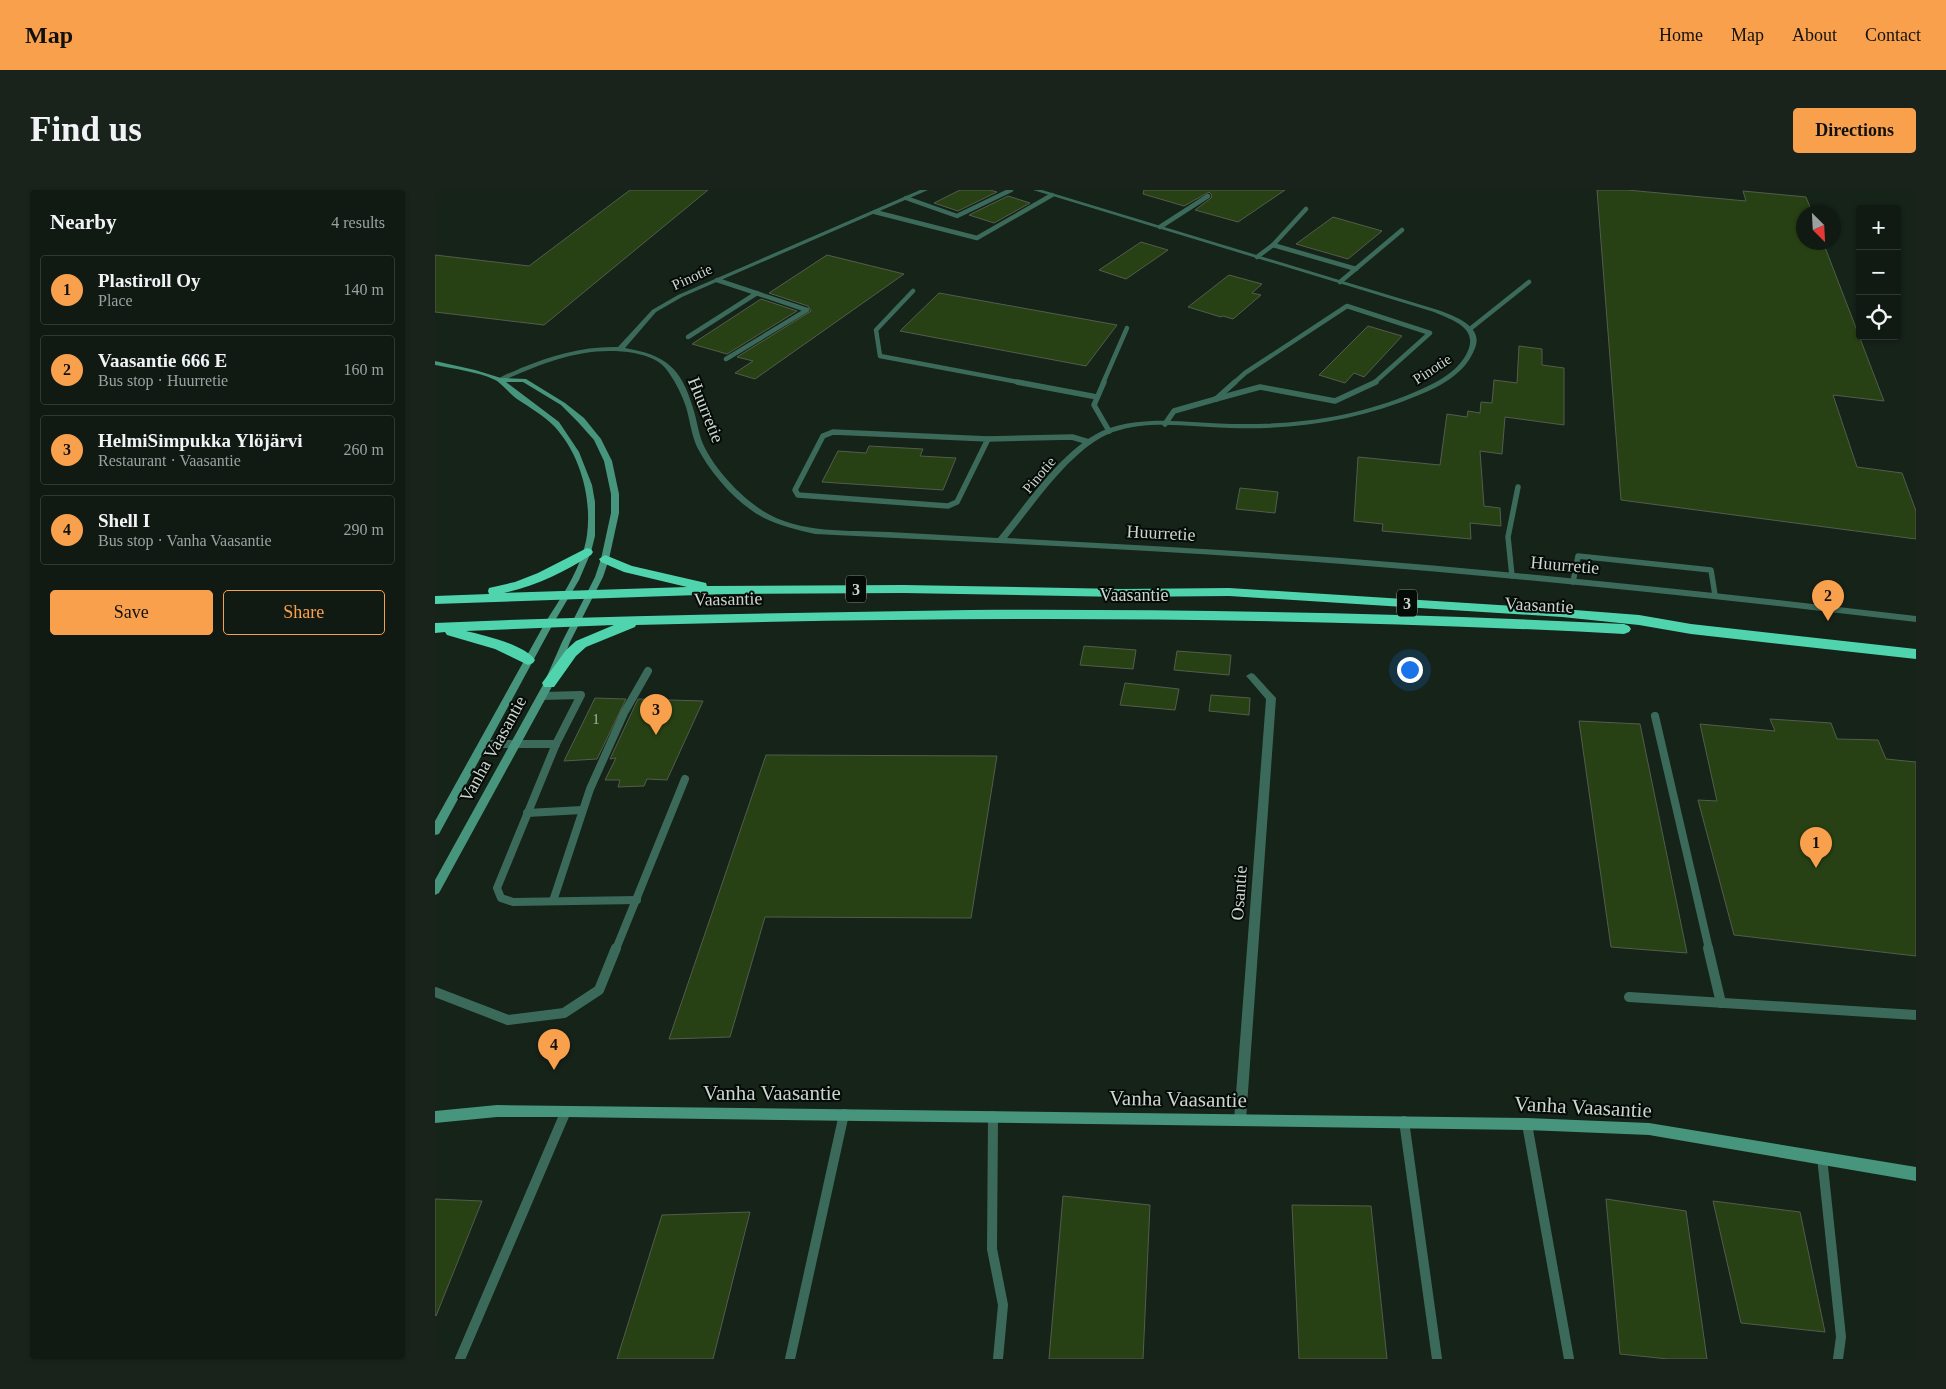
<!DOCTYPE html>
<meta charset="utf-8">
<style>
:root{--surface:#101a13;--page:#19231c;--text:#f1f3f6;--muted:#9ca1a0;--line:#303833;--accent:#f9a04d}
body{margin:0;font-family:Georgia,serif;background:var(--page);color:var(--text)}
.controls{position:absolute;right:15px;top:15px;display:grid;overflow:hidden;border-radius:5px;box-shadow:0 1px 4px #0004}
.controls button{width:45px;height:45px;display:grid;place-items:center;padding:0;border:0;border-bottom:1px solid var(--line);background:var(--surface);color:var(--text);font:25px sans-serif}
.compass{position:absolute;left:1361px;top:15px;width:45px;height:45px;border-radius:50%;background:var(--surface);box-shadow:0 1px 4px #0004;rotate:156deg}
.you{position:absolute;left:974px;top:479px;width:18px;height:18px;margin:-12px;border:4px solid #fff;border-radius:50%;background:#1a73e8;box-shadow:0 0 0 8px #1a73e833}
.badge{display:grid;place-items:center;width:32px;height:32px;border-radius:50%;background:var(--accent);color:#111;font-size:16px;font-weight:700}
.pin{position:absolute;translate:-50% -41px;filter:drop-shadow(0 1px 2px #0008)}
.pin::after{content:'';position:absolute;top:26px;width:18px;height:15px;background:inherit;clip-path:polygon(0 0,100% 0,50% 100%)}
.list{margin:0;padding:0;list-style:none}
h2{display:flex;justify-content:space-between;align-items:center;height:65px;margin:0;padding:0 20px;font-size:21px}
h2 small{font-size:16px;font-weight:400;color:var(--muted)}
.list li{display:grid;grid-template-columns:32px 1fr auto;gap:15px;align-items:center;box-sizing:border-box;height:70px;margin:0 10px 10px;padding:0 10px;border:1px solid var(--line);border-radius:5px}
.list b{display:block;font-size:19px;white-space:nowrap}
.list p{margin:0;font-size:16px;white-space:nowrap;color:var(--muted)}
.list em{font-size:16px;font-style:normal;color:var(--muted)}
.actions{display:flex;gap:10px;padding:15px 20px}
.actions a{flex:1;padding:11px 0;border:1px solid var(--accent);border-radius:5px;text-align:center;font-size:18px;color:var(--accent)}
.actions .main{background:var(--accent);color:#111}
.icon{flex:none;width:28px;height:28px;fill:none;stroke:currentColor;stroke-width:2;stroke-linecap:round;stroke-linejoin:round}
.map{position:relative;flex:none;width:1481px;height:1169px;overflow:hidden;border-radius:5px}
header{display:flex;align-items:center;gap:30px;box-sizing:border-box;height:70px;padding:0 25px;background:var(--accent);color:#111}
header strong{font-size:24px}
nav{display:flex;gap:28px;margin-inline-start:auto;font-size:18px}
.intro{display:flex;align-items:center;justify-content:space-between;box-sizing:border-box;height:120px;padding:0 30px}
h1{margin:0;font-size:35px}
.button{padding:12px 22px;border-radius:5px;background:var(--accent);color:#111;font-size:18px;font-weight:700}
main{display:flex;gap:30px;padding:0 30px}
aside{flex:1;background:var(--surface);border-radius:5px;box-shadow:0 1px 4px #0004}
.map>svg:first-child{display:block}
.building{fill:#284114;stroke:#535c4d}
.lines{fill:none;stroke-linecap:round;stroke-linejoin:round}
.lane-far3{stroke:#3b6a5a;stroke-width:4.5}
.lane-far2{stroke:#3b6a5a;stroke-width:5.5}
.lane-far1{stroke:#3b6a5a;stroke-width:8}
.lane{stroke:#3b6a5a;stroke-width:10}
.street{fill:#3b6a5a;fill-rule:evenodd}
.secondary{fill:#46957c;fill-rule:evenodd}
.highway{fill:#50d4ad;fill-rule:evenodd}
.labels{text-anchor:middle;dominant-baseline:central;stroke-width:4;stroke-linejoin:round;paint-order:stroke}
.far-street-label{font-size:15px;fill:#ccd5ce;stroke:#050b07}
.number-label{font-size:15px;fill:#a3b0a0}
.shield{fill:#050b07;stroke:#909892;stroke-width:1}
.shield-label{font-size:16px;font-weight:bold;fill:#ccd5ce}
.street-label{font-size:18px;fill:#ccd5ce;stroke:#050b07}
.near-street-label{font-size:21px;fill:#ccd5ce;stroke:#050b07}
</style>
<header>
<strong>Map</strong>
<nav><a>Home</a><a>Map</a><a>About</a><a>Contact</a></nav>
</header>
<div class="intro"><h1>Find us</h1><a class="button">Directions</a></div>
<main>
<aside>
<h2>Nearby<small>4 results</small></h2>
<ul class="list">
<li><span class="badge">1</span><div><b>Plastiroll Oy</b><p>Place</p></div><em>140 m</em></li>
<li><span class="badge">2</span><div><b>Vaasantie 666 E</b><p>Bus stop · Huurretie</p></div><em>160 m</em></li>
<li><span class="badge">3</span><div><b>HelmiSimpukka Ylöjärvi</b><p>Restaurant · Vaasantie</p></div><em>260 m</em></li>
<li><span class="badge">4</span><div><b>Shell I</b><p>Bus stop · Vanha Vaasantie</p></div><em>290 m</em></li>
</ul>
<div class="actions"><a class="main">Save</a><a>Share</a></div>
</aside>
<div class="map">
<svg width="1481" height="1169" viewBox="0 0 1481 1169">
<rect width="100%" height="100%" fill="#152319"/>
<!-- building -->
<g class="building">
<path d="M195 0H273L109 135 0 122V65L94 76Z"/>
<path d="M525 0H555L562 2 523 21 499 13Z"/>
<path d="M709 0H850L803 32 760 20 776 8 777 5 774 2 749 16 708 4Z"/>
<path d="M1162 0H1192L1311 11 1308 1 1371 7 1377 22H1368V52H1388L1449 211 1398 205 1422 277 1467 283 1481 321V349L1186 310Z"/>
<path d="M573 6 595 13 559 33 534 25Z"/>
<path d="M898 27 947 41 913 69 861 54Z"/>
<path d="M706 52 733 60 691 89 664 80Z"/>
<path d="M392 65 469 84 320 189 300 183 318 171 302 167 376 121 373 116 334 103Z"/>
<path d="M794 85 827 94 817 103 826 105 798 129 788 126 786 127 753 117Z"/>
<path d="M504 103 682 135 651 176 465 141Z"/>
<path d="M326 109 362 121 292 164 257 154Z"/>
<path d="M933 136 967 146 929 187 919 183 910 193 884 185Z"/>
<path d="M1084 156 1107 159V175L1129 178V235L1070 227 1067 264 1045 261 1049 316 1065 318 1066 336 1035 333 1036 349 947 341 948 334 919 331 923 267 1005 275 1012 224 1032 227 1033 221 1045 223 1046 212 1057 213 1059 190 1082 193Z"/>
<path d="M434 256 488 259 485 266 521 268 508 300 387 292 403 261 431 263Z"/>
<path d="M805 298 843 302 840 323 801 319Z"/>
<path d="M649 456 701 460 698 479 645 475Z"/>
<path d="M742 461 796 465 794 485 739 480Z"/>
<path d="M690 493 744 499 740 520 685 515Z"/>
<path d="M776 505 815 508 814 525 774 521Z"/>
<path d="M160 508 191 509 162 569 129 571Z"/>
<path d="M203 509 268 511 232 590 212 589 209 596 183 597 185 590H170L181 568 175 569Z"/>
<path d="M1335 529 1396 533 1402 549 1443 550 1451 569 1481 572V766L1299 745 1263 610 1282 611 1265 534 1340 541Z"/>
<path d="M1144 531 1205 534 1252 763 1176 757Z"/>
<path d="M331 565 562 566 536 728 330 727 295 847 234 849Z"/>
<path d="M628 1006 715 1015 708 1169H614Z"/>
<path d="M0 1009 47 1011 1 1126 0 1125Z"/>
<path d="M1171 1009 1251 1021 1272 1169H1233L1185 1164Z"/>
<path d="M1278 1011 1365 1022 1390 1142 1306 1133Z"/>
<path d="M857 1015 936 1016 952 1169H864Z"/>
<path d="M315 1022 278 1169H182L227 1025Z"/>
</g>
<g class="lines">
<!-- lane-far3 -->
<g class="lane-far3">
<path d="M471 8 522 26 576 0"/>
<path d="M440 22 542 48 617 5"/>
<path d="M725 37 773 6"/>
<path d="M838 55 871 19"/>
<path d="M822 67 838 55 921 79"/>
<path d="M282 90 372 120 291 169"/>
<path d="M905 92 967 40"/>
<path d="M478 101 441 140 445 166 588 193"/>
<path d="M1035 139 1094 92"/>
<path d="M253 147 322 103"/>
<path d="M668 193 692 138"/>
<path d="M799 193 810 183 912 116 995 143 939 193"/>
</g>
<!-- lane-far2 -->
<g class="lane-far2">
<path d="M582 192 662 207"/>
<path d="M669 192 659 215 674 241"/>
<path d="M781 209 800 192"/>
<path d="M781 209 825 197 900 211 941 192"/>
<path d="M730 234 739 221 781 209"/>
<path d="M398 242 553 249 522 312 513 316 363 305 360 300 388 246Z"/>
<path d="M553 249 637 247 654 252"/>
<path d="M1077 386 1073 347 1083 297"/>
<path d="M1138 392 1143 366 1276 380 1280 405"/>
</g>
<!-- lane-far1 -->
<g class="lane-far1">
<path d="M107 506 146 505 121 554 62 698 66 708 78 712 202 710"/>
<path d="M1220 526 1274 759"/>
<path d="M48 554H121"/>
<path d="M92 623 147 620"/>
<path d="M118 711 155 599 189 523 213 481"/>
<path d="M181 759 250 589"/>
</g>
<!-- lane -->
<g class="lane">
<path d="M1273 758 1286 813"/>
<path d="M0 802 73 830 129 823 164 800 181 758"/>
<path d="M1194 807 1481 825"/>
<path d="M558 926 557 1059 568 1115 563 1169"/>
<path d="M969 931 1002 1169"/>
<path d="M1092 934 1134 1169"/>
<path d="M1387 967 1406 1147 1403 1169"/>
<path d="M25 1169 131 921"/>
<path d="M355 1169 409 924"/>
</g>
<!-- street -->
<g class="street">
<path d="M485 0H493L247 107 221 122 190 158C230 165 246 177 258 218 262 230 263 242 268 254 280 280 305 306 328 321 365 344 413 340 454 342 490 344 527 346 563 348 591 314 630 255 672 239 711 225 755 233 796 234 861 235 919 228 980 202 1001 193 1026 181 1034 158 1041 136 1014 129 999 122L598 0H607L1003 120C1019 126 1049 136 1040 158 1031 183 1006 196 984 205 923 231 860 240 795 238 757 237 715 229 678 242 637 257 599 315 572 348 683 354 795 360 906 368 1098 383 1290 403 1481 426V432C1290 409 1098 389 907 374 731 360 556 353 380 344 363 340 345 336 329 328 302 314 276 284 262 257 256 244 255 230 251 217 247 205 241 193 234 183 226 170 213 166 199 163 151 155 110 172 67 191L62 190C68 185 78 182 86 178 118 165 149 156 183 157L217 120 243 105Z"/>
<path d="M816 483 819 484 841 508 811 930 810 935 805 936 800 935 799 930 831 509 813 488 811 486Z"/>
</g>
<!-- secondary -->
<g class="secondary">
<path d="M0 171 40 180 66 188 91 189 130 213 149 228 166 249 177 271 184 304V323L174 369 168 387 135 452 119 493 4 703 0 705V690L109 493 127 452 160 387 166 369 176 323V304L169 271 159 250 143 232 126 215 88 192H71L124 232 144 262 157 295 160 312V346L156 362 144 390 118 434 4 644 0 645V631L110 433C127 406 147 378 152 345 157 307 145 264 119 236 108 225 94 217 82 209 75 204 69 196 62 191 49 183 16 178 0 175Z"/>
<path d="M62 915 1092 928 1214 933 1481 977V991L1214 945 1092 940 131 927H62L0 933V921Z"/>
</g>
<!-- highway -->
<g class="highway">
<path d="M152 358 156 359 158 362 156 365C129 382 101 396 69 403L252 397 189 382 166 372 164 369 170 365 197 376 271 393 272 396 468 395 687 399 794 398 1127 419 1204 425 1256 434 1481 459V469L1256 444 1204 435 1127 427 794 406 687 407 468 403 292 404 0 414V406L54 404 53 401 54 398 80 392 103 383Z"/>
<path d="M535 420C754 419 971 423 1189 434L1194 436 1196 439 1194 442 1189 444C860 426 530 426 201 435L200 437 151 457 141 466 119 497H109L107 493 131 460 141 451 179 435 31 441C48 445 91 455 100 470L98 473 93 475 60 459 12 445 10 442 0 443V433C178 425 357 423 535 420Z"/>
</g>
</g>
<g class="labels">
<!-- far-street labels -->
<g class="far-street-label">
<text transform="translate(257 87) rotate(-25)">Pinotie</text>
<text transform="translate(997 179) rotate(-33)">Pinotie</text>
<text transform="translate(604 285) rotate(-50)">Pinotie</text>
</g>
<!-- number labels -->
<g class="number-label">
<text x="161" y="529">1</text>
</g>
<!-- shield labels -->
<g class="shield">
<rect x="411" y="385.5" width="20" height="27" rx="4"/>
<rect x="962" y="399.5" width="20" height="27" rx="4"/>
</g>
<g class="shield-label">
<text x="421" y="399">3</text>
<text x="972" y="413">3</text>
</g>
<!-- street labels -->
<g class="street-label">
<text transform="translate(271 220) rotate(68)">Huurretie</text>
<text transform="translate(726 343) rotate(3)">Huurretie</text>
<text transform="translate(1130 375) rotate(5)">Huurretie</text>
<text x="699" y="405">Vaasantie</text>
<text transform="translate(293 409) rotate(-1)">Vaasantie</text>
<text transform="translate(1104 415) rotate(3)">Vaasantie</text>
<text transform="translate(58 559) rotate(-61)">Vanha Vaasantie</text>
<text transform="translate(804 703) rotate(-86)">Osantie</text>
</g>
<!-- near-street labels -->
<g class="near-street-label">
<text x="337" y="903">Vanha Vaasantie</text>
<text transform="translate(743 909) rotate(1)">Vanha Vaasantie</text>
<text transform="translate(1148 917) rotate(3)">Vanha Vaasantie</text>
</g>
</g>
</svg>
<div class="controls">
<button>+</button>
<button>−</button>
<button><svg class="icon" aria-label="locate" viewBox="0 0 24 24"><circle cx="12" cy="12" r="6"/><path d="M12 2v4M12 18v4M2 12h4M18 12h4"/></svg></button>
</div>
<svg class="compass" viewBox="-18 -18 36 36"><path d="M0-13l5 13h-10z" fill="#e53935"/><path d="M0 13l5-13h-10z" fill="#9ca1a0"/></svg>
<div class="you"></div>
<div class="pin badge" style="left:1381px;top:678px">1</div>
<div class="pin badge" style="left:1393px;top:431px">2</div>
<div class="pin badge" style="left:221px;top:545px">3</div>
<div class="pin badge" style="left:119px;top:880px">4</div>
</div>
</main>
